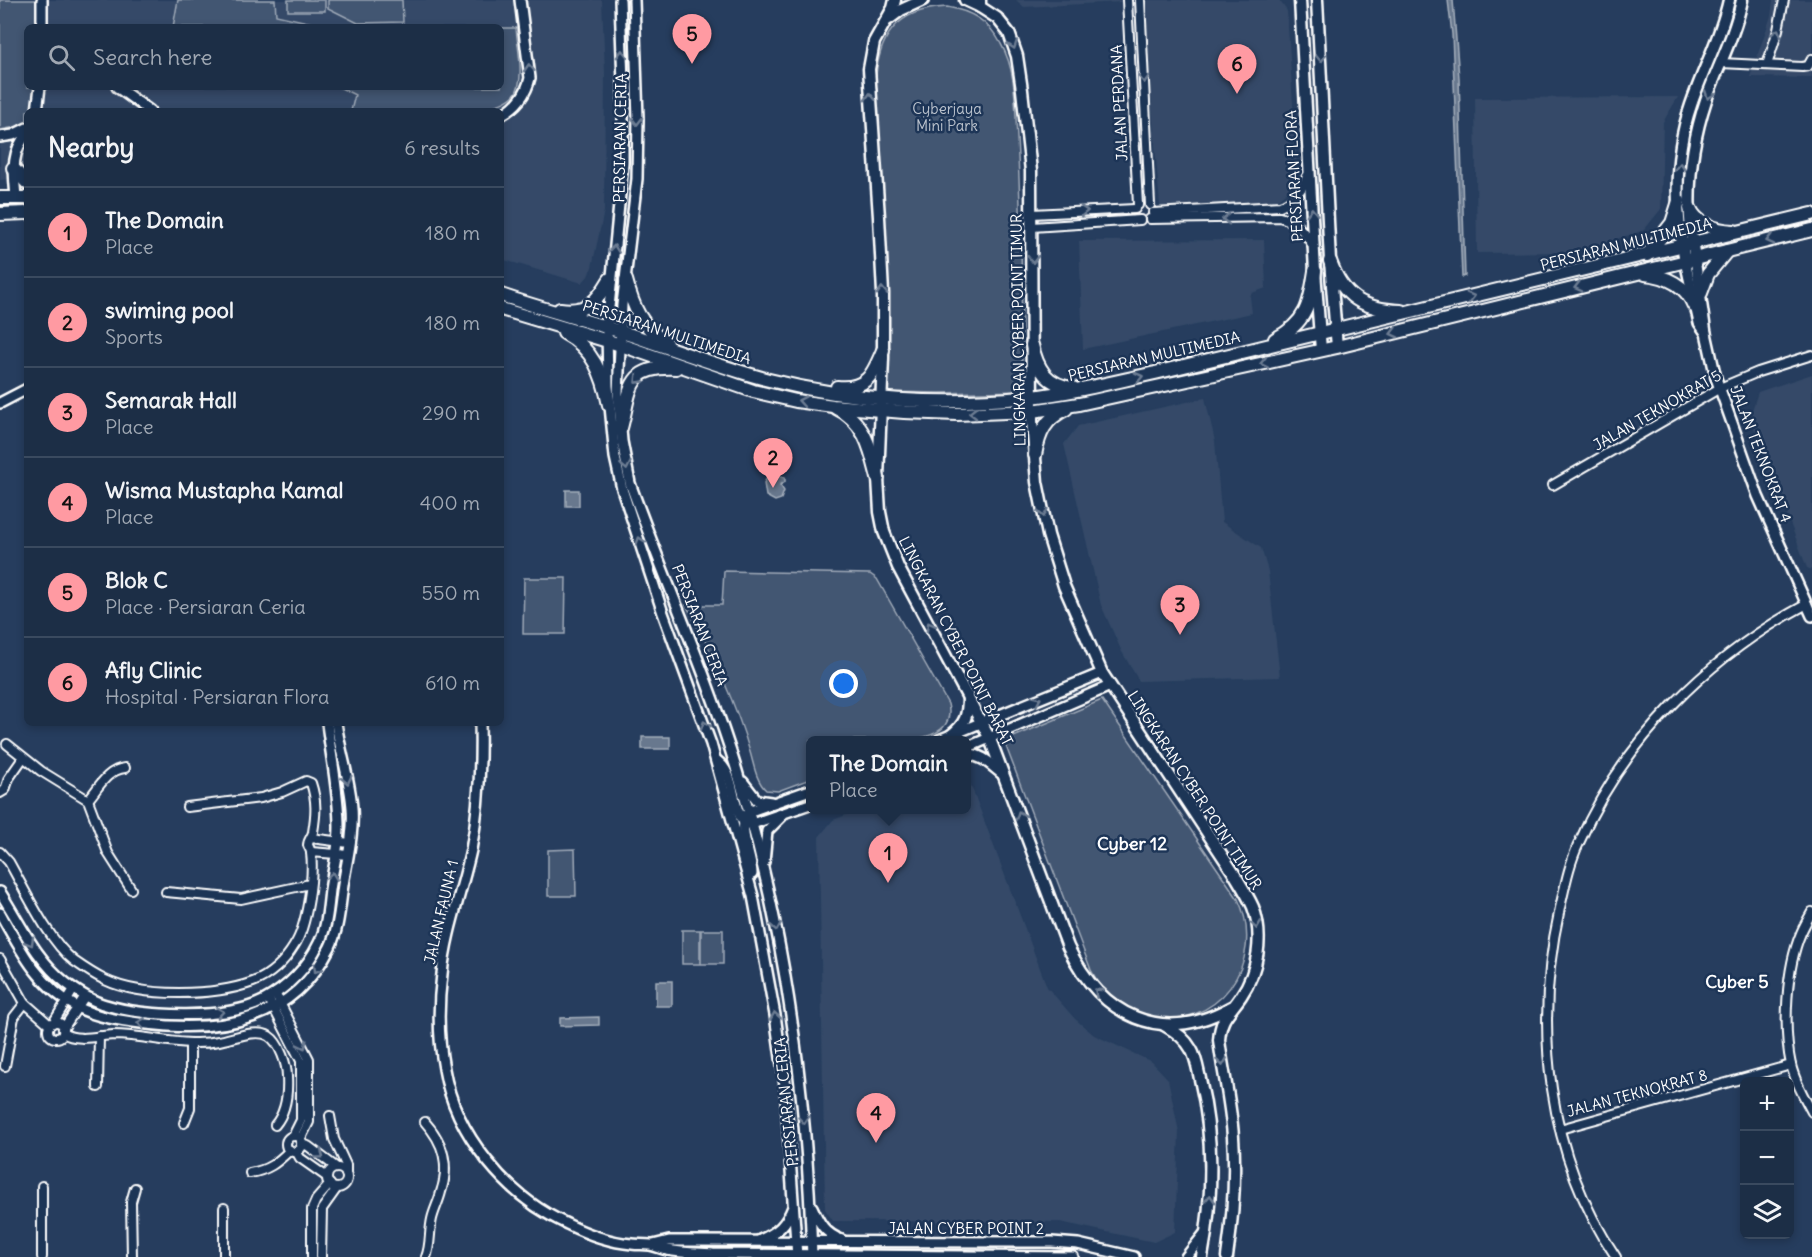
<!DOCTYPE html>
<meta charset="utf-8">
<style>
:root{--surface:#1c2e46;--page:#293a51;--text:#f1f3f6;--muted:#a0a8b3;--line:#3a4a5f;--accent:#ff9aa2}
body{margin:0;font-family:Delius,sans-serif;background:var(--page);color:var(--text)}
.controls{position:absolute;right:18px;bottom:18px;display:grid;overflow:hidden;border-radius:9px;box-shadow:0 3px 9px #0003}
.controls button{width:54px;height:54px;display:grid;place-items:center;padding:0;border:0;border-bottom:2px solid var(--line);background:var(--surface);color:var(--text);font:30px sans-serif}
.you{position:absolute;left:844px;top:684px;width:21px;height:21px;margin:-15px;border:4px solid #fff;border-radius:50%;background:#1a73e8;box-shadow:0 0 0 9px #1a73e833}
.badge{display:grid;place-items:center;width:39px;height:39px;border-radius:50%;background:var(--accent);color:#111;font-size:20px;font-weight:700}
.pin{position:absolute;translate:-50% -50px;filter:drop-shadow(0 2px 3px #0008)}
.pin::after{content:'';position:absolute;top:32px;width:21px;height:18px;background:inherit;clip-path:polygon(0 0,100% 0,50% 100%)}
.popup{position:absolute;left:806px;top:736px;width:165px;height:78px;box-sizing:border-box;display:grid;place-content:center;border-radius:9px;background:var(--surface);filter:drop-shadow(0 2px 4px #0005);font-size:20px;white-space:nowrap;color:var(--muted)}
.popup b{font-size:22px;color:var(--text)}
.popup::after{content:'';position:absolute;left:50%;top:100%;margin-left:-12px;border:12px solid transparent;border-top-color:var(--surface)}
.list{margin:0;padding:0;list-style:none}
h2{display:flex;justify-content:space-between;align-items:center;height:78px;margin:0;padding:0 24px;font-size:26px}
h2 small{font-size:20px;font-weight:400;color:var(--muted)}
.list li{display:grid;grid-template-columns:39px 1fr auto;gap:18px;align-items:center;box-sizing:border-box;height:90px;padding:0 24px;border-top:2px solid var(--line)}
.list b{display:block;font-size:22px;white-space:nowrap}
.list p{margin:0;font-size:20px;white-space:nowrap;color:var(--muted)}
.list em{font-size:20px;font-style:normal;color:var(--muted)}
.icon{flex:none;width:33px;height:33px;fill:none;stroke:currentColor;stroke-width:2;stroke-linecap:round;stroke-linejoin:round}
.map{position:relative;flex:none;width:1812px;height:1257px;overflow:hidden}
.search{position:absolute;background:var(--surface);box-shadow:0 3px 9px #0003;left:24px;top:24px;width:480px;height:66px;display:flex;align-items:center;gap:15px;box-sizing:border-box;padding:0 21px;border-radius:9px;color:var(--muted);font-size:22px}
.panel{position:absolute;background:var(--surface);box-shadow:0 3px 9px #0003;left:24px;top:108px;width:480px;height:618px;border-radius:9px}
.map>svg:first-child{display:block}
.built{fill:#344a68;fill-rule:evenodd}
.green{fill:#425672;stroke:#a0aab8;stroke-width:1.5}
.water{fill:#67788e;stroke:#a4aebb;stroke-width:1.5}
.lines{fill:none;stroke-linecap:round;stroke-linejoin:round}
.minor-casing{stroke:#fff;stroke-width:12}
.tertiary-casing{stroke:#fff;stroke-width:14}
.secondary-casing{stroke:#fff;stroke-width:15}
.primary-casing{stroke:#fff;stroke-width:16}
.minor{stroke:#1d3557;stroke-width:8}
.tertiary{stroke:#1d3557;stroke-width:9}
.secondary{stroke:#1d3557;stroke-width:10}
.primary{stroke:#1d3557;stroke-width:12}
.oneway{stroke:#6c7c92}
.labels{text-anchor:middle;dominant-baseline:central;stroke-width:5;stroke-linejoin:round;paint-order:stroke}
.street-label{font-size:15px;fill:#fff;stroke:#1d3557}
.park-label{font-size:15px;fill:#bdc4ce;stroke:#1d3557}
.quarter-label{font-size:18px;font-weight:bold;fill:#fff;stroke:#1d3557}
</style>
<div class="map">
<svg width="1812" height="1257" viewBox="0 0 1812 1257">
<rect width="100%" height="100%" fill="#263d5e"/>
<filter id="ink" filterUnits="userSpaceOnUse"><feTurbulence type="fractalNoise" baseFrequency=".0167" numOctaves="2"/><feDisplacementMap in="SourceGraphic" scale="12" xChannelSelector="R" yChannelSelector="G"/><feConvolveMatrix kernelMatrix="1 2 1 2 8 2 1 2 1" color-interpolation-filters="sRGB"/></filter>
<g filter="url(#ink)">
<!-- built -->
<g class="built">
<path d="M0 0H602L605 72 604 211 592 267 588 276 582 283 501 259V111H27V178L0 180ZM27 27H501V87H27Z"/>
<path d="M1016 0H1122V2L1024 7Z"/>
<path d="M1148 0H1279L1287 11 1298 183 1274 202 1163 207 1160 205 1143 6Z"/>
<path d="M1773 0H1812V78L1750 77 1771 16Z"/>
<path d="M1678 97 1663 122 1661 209 1644 230 1578 252 1477 253 1475 98Z"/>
<path d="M1264 240 1266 288 1252 293 1250 296 1252 313 1083 349 1079 241Z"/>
<path d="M1812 374V570L1807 568 1750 417 1758 392Z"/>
<path d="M1205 398 1215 441 1222 522 1261 548 1268 571 1280 677 1139 681 1122 652 1101 605 1064 444 1078 426Z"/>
<path d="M966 781 970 783 1047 987 1075 1019 1094 1035 1152 1062 1168 1079 1179 1132 1175 1232 1154 1242 1060 1222 833 1221 825 1209 819 837 833 820 859 810H966Z"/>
</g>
<!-- green -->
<g class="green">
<path d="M0 0H37L38 27H27V87H36L33 110 27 111V122L21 126 0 130Z"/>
<path d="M178 0H275L276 15 330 27H173Z"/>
<rect x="288" y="0" width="37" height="11"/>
<path d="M328 0H402L403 22 358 23 328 8Z"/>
<path d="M947 7C971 11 989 21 1001 44 1017 71 1015 108 1017 138 1022 222 1022 306 1022 391L940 393 887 392C890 289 882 188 875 85 878 37 895 9 947 7Z"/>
<path d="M501 28H516C517 45 526 81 514 95 505 104 490 107 479 111H351L355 95 339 87H501Z"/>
<path d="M724 571 870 574 877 579 948 704C958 746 892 740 867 740 848 740 829 740 810 740V779L778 791 766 790C756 781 754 765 750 752 735 701 712 652 686 605H722Z"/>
<path d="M524 578H566L565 634H523Z"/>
<path d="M1102 700 1238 899C1268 962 1216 1035 1146 1015 1134 1012 1122 1008 1113 999 1103 991 1097 981 1091 970L1004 741Z"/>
<path d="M575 849 576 896H548V850Z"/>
<rect x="682" y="930" width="18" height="34"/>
<rect x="701" y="930" width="22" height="34"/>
</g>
<!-- water -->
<g class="water">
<path d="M1448 0H1453L1459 78 1465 276 1462 277 1452 34Z"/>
<path d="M778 476 785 478V482L780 485 784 491 781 499 775 501 766 496 764 483 767 478H776Z"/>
<rect x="566" y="490" width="13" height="16"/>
<rect x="642" y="737" width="28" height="12"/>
<rect x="656" y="981" width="16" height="25"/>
<path d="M599 1017V1025L560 1026V1018Z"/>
</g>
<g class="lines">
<!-- minor casing -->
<g class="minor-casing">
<g id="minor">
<path d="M1127 0 1138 205"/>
<path d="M1140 0 1150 205"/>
<path d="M1721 63 1802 67 1808 66 1812 59"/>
<path d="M1767 65 1778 30 1784 0"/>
<path d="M1153 213 1280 206C1294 201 1303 189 1307 176"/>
<path d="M1032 214 1135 209"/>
<path d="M1150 219 1279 217C1296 221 1304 231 1313 246"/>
<path d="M1032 227 1140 220"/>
<path d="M1553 485 1720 388 1758 372 1812 355"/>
<path d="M7 744 41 771 88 800 108 853 131 889"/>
<path d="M0 793 5 790 9 778 23 758"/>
<path d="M88 800C99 787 107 770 125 768"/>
<path d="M311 838 349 843"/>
<path d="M0 852 9 862C26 892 48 940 74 961 84 968 94 975 105 980 143 998 215 996 253 982 270 976 285 961 294 946 307 927 314 876 311 853 311 850 309 848 308 845 308 840 312 837 313 832 316 814 317 801 311 783L306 781 282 792 261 798 187 807"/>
<path d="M311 852 348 855"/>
<path d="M166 892 241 899 310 884"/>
<path d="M1812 912C1808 919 1804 926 1801 933 1786 968 1783 1028 1791 1065 1795 1082 1804 1097 1812 1112"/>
<path d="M0 959 25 1003 50 1025"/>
<path d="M275 993 309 1059V1122L300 1140"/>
<path d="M271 1003 301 1061V1120L293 1136"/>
<circle cx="56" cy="1030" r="8"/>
<path d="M53 1023 74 989"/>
<path d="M63 1029 85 996"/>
<path d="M63 1033C77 1042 97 1036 113 1035 149 1035 183 1048 219 1041 232 1039 256 1028 269 1036 280 1043 287 1065 287 1077 288 1094 286 1112 275 1125"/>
<path d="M5 1066 14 1017 25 1003"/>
<path d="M98 1087 99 1036"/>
<path d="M330 1116 334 1139 346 1165V1174"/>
<path d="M425 1122C444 1143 450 1165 441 1192 439 1201 434 1210 432 1219 429 1232 431 1245 426 1257"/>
<path d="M184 1123 190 1108V1044"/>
<path d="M1560 1129 1791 1065"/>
<circle cx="294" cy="1144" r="8"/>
<path d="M301 1144 308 1146 337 1168"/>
<path d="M296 1151 300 1158 327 1177"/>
<circle cx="337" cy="1178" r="10"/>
<path d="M250 1173C268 1170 277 1163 290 1150"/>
<path d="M42 1257V1186"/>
<path d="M132 1257 131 1202 135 1188"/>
<path d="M224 1257V1208"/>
<path d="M312 1257V1209L316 1200 330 1184"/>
<path d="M321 1257 322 1209 337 1188"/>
<path d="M1616 1257C1547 1155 1533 1027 1560 908 1565 886 1569 864 1579 843 1623 741 1709 656 1807 604"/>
</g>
</g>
<!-- tertiary casing -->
<g class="tertiary-casing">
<g id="tertiary">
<path d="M620 0 623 83V163L607 328 608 386 615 457 622 489 663 613 711 744 753 896 775 1015 785 1086 797 1257"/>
<path d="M634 0 638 119 637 179 622 305 618 393 622 441 630 483C664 579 707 673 737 771 785 929 807 1092 812 1257"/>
<path d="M42 27V0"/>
<path d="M117 87 150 111"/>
<path d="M37 111 40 87"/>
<path d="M501 115C516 107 526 95 530 78L520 0"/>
<path d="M0 137 13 135 27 128"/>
<path d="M16 197C14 174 10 153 27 134"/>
<path d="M1695 259 1706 333 1716 378 1758 496 1812 616"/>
<path d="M1685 261 1699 323 1706 333"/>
<path d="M0 403 27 389"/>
<path d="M480 723C481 765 479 808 471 850 462 891 446 932 442 974 438 1005 438 1038 444 1069 455 1134 507 1197 567 1224 587 1234 609 1242 632 1244 638 1245 644 1244 650 1245 656 1246 661 1249 667 1250 682 1253 698 1253 713 1254L1073 1257"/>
<path d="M939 740 1102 673"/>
<path d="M966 748 1110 686"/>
<path d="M716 760C737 775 730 805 745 824H752L810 804"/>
<path d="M743 782 757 800 771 802"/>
<path d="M764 862 767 831 782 816"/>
<path d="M752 874C752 855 736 829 748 812L810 790"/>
<path d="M0 892C20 923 36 960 66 983 78 992 91 1001 106 1005 145 1017 226 1020 263 1001 287 988 307 968 319 943 327 927 328 908 330 890 333 869 339 848 339 827 339 792 331 757 327 723"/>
<path d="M0 913C20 949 39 987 77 1007 98 1018 124 1021 147 1024 223 1033 293 1021 330 947 339 928 340 905 343 885 347 860 354 833 352 808 350 779 340 751 336 723"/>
<path d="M812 1207C819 1223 825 1234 842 1240"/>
<path d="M760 1240C778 1232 786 1225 793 1207"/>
<path d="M653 1245 669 1241H687L1052 1242 1078 1244 1134 1257"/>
<path d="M1186 1257 1205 1233"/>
</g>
</g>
<!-- secondary casing -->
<g class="secondary-casing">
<g id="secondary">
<path d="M895 0 893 8 874 42 869 69 879 217 883 293V358L878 478 880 512 884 532 898 567 990 739 1068 947C1101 1016 1161 1046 1231 1007"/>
<path d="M965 0 980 7"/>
<path d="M980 0V7L997 18 1009 33 1017 56 1022 90 1031 171 1032 421 1037 482 1048 535 1064 586 1102 673 1235 875C1241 885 1248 896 1253 907 1264 936 1258 971 1241 996 1229 1014 1221 1016 1219 1040 1223 1072 1231 1104 1233 1137 1236 1177 1233 1217 1227 1257"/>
<path d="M1300 0 1315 271 1321 350"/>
<path d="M1317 0 1330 261 1337 347"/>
<path d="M889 19 901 10 923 0"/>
<path d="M1695 259C1685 206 1689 151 1706 100 1718 66 1735 35 1742 0"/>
<path d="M1685 261C1675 210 1674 154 1691 105 1703 69 1721 37 1729 0"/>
<path d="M950 736C966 724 968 715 968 696"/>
<path d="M966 754C983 755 990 764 1003 774"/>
<path d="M1164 1025C1175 1031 1185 1038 1191 1049 1196 1057 1198 1070 1200 1079 1214 1138 1213 1199 1202 1257"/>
</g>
</g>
<!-- primary casing -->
<g class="primary-casing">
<g id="primary">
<path d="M13 168 27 183"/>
<path d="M0 198H27"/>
<path d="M1690 208C1697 225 1717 230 1734 231"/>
<path d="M0 214 27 213"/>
<path d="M1647 255 1672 223 1679 201"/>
<path d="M1330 261C1343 298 1363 309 1401 311"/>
<path d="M1645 274C1666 276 1686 285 1694 306"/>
<path d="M626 280C633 307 641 326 666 343"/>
<path d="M1701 293 1708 274 1727 251"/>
<path d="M501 295C541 309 582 319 622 332 671 348 719 367 769 380 852 401 944 406 1030 397 1072 393 1113 382 1155 373L1812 214"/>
<path d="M501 309 621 345 753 391 796 401 833 406 904 412 957 414 1032 411 1079 404 1337 347 1812 230"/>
<path d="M560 309C588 313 597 301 610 279"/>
<path d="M564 333C593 348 603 375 609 405"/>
<path d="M1275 339C1307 323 1310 303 1315 271"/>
<path d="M1032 345C1037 369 1047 385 1073 388"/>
<path d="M837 387C867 390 873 374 883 350"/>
<path d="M836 408C865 421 871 450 878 478"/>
<path d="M621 428C631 391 626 365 676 368"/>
<path d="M1035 455C1039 433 1045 419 1066 409"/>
</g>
</g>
<!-- minor -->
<use href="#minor" class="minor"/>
<!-- tertiary -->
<use href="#tertiary" class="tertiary"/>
<!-- secondary -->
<use href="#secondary" class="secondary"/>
<!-- primary -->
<use href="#primary" class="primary"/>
</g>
<!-- one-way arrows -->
<defs><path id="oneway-chevron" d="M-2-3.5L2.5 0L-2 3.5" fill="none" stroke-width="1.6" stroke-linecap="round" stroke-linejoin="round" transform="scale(1.5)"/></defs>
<g class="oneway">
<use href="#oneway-chevron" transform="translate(1777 33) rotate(-74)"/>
<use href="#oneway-chevron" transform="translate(1013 45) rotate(71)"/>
<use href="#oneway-chevron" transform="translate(622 54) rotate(-92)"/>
<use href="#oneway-chevron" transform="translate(1321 58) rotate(87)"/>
<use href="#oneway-chevron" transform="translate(529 68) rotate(-93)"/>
<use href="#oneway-chevron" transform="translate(1144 79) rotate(87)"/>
<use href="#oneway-chevron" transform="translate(1709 95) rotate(110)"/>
<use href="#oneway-chevron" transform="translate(870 97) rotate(-92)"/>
<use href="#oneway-chevron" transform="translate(637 121) rotate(90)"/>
<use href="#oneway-chevron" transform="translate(1680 167) rotate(-87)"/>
<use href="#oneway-chevron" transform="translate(1084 211) rotate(-3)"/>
<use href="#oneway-chevron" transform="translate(1312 212) rotate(-92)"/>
<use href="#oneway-chevron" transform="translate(1226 219) rotate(179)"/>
<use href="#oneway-chevron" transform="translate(1770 240) rotate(166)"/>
<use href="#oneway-chevron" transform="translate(614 249) rotate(-84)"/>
<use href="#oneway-chevron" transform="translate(1033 259) rotate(89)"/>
<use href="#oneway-chevron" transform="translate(1578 287) rotate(166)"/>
<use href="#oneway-chevron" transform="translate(882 291) rotate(-92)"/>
<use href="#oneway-chevron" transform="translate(1471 297) rotate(-14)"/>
<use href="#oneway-chevron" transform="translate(1394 333) rotate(166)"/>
<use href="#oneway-chevron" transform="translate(1264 363) rotate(168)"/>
<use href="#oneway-chevron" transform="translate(1139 377) rotate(-13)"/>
<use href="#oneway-chevron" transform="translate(638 380) rotate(134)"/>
<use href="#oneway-chevron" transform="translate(802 401) rotate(-170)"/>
<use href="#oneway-chevron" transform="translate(973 413) rotate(179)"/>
<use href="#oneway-chevron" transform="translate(626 466) rotate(79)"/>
<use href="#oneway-chevron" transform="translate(1043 513) rotate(78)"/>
<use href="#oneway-chevron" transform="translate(640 541) rotate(-108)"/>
<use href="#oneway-chevron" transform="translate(930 626) rotate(-119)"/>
<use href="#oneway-chevron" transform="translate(1037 700) rotate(-23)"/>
<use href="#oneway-chevron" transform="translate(705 725) rotate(-109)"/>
<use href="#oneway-chevron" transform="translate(347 780) rotate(77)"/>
<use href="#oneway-chevron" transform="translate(1020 815) rotate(-110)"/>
<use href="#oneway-chevron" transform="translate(332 876) rotate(-82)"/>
<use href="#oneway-chevron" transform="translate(1256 925) rotate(82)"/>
<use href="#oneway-chevron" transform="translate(776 927) rotate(80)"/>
<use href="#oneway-chevron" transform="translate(30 942) rotate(60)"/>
<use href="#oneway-chevron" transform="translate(317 969) rotate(122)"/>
<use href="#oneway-chevron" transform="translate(1098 992) rotate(-137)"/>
<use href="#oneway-chevron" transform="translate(220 1012) rotate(-8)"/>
<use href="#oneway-chevron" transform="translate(775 1016) rotate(-99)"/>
<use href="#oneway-chevron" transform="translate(141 1023) rotate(-172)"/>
<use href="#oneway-chevron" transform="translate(303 1045) rotate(63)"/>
<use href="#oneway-chevron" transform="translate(1222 1062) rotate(82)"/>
<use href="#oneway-chevron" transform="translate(804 1120) rotate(85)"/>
<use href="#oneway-chevron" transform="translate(320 1155) rotate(36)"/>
<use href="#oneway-chevron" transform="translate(1210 1199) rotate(-87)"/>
</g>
</g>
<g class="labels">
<!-- street labels -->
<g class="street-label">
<text transform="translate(1119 103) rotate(-93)">JALAN PERDANA</text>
<text transform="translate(620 138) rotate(-89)">PERSIARAN CERIA</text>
<text transform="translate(1294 176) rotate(-93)">PERSIARAN FLORA</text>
<text transform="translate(1626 244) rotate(-14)">PERSIARAN MULTIMEDIA</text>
<text transform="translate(1018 330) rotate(-91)">LINGKARAN CYBER POINT TIMUR</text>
<text transform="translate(667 332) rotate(18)">PERSIARAN MULTIMEDIA</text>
<text transform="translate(1154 356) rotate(-13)">PERSIARAN MULTIMEDIA</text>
<text transform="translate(1657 410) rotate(-30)">JALAN TEKNOKRAT 5</text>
<text transform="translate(1761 454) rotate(69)">JALAN TEKNOKRAT 4</text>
<text transform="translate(700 625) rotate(69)">PERSIARAN CERIA</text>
<text transform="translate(956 641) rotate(63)">LINGKARAN CYBER POINT BARAT</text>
<text transform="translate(1195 790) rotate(57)">LINGKARAN CYBER POINT TIMUR</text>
<text transform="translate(441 912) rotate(-77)">JALAN FAUNA 1</text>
<text transform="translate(1637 1093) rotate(-15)">JALAN TEKNOKRAT 8</text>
<text transform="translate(786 1102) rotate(-96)">PERSIARAN CERIA</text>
<text x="966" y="1228">JALAN CYBER POINT 2</text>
</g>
<!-- park labels -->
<g class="park-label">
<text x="947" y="108">Cyberjaya<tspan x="947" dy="17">Mini Park</tspan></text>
</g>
<!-- quarter labels -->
<g class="quarter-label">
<text x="1132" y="843">Cyber 12</text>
<text x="1737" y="981">Cyber 5</text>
</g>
</g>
</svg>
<div class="controls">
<button>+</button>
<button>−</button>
<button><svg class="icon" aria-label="layers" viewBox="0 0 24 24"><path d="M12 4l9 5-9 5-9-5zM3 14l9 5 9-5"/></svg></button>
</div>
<div class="you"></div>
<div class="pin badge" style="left:888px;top:883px">1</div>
<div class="popup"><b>The Domain</b>Place</div>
<div class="pin badge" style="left:773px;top:488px">2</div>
<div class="pin badge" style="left:1180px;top:635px">3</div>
<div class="pin badge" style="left:876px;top:1143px">4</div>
<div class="pin badge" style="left:692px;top:64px">5</div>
<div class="pin badge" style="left:1237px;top:94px">6</div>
<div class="search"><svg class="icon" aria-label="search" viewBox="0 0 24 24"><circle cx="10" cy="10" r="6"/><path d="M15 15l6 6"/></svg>Search here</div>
<section class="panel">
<h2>Nearby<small>6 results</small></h2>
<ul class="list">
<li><span class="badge">1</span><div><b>The Domain</b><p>Place</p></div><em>180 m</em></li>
<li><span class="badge">2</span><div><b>swiming pool</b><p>Sports</p></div><em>180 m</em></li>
<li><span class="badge">3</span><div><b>Semarak Hall</b><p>Place</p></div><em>290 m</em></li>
<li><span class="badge">4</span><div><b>Wisma Mustapha Kamal</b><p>Place</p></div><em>400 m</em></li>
<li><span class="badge">5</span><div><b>Blok C</b><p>Place · Persiaran Ceria</p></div><em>550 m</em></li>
<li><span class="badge">6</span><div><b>Afly Clinic</b><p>Hospital · Persiaran Flora</p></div><em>610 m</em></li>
</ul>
</section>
</div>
